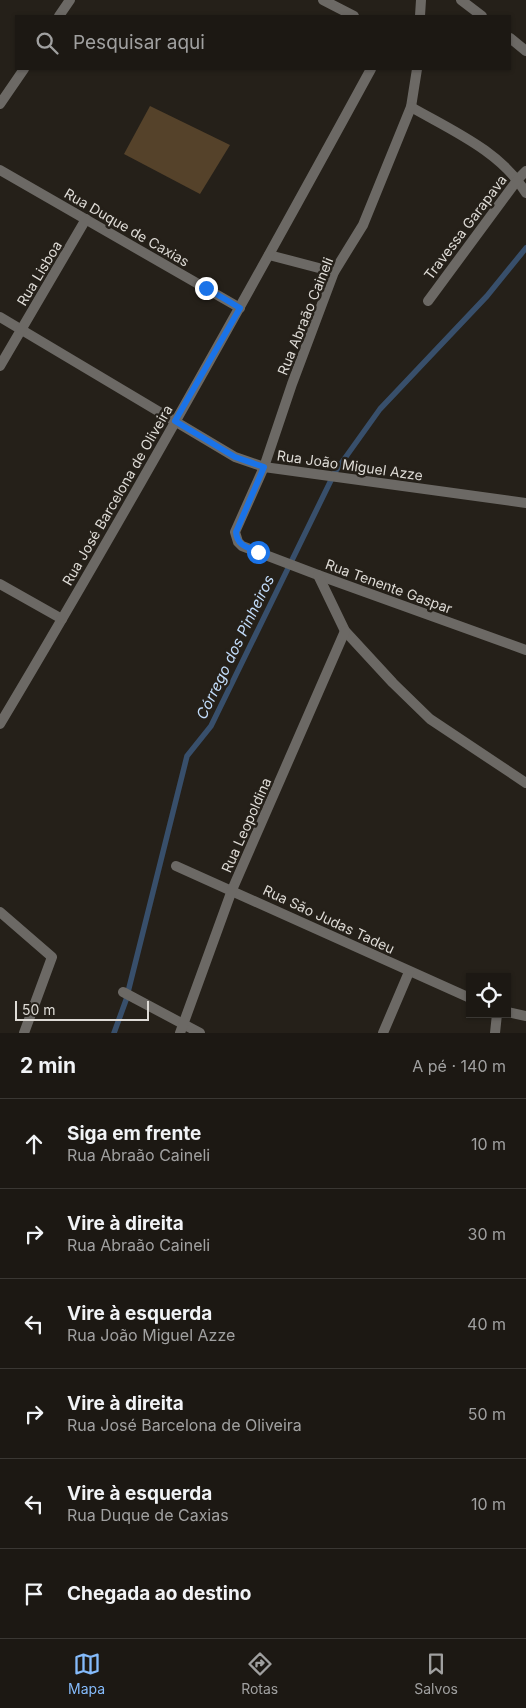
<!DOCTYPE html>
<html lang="pt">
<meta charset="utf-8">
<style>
:root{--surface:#1c1813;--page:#25211c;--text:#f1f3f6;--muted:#a0a0a0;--line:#3a3733;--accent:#85bbfb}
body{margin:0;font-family:Inter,sans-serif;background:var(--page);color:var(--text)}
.controls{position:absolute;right:15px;bottom:15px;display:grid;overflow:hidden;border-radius:0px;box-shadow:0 1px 4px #0004}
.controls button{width:45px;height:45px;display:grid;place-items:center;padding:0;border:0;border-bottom:1px solid var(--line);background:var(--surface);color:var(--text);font:25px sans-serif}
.scale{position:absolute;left:15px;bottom:12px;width:134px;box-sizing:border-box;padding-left:5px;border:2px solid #dedbd6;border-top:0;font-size:14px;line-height:18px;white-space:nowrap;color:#dedbd6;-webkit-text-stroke:4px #252019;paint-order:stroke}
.stop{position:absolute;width:15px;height:15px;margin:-11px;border:4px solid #1a73e8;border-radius:50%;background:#fff}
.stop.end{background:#1a73e8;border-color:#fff;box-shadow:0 1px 5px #0008}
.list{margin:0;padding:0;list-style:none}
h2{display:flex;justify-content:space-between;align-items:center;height:65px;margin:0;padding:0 20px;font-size:21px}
h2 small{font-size:16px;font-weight:400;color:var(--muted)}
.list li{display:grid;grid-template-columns:32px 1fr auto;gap:15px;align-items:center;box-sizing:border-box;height:90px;padding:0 20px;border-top:1px solid var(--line)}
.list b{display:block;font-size:19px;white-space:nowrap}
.list p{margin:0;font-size:16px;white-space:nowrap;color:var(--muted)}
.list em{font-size:16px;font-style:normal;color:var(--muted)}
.icon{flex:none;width:28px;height:28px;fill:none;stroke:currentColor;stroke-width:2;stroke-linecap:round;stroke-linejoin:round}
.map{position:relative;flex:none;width:526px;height:1033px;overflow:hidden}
.search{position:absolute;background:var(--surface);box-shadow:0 1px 4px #0004;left:15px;right:15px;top:15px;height:55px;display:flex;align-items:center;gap:12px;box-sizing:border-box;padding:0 18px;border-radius:0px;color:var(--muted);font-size:19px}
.sheet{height:605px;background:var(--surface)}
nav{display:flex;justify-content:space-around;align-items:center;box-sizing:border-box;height:70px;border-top:1px solid var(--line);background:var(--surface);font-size:14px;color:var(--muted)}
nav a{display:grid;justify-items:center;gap:2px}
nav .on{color:var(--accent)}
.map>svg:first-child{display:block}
.green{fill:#55422a}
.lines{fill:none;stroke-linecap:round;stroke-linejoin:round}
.stream{stroke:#384f6b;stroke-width:5.5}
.minor{stroke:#6c6965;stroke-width:10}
.route{stroke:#1a73e8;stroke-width:6}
.labels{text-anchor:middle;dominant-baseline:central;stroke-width:5;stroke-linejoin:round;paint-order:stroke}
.street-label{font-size:14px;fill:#dedbd6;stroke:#252019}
.water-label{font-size:15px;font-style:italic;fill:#c2dcfa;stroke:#252019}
</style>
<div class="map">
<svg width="526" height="1033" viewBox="0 0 526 1033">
<rect width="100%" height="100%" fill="#252019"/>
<!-- green -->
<path class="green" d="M150 106 230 145 200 194 124 154Z"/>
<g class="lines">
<!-- stream -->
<path class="stream" d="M114 1033 126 1000 187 756 211 726 335 472 380 409 487 296 526 248"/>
<!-- minor -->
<g class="minor">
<path d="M323 0 354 16"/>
<path d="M461 0 482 16"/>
<path d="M59 16 70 0"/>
<path d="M420 16 421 0"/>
<path d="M510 38 526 51"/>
<path d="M417 69 411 107 363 225 334 272 292 384 264 467 235 532 238 542 242 546 318 575 526 650"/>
<path d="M0 104 24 69"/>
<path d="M411 107C451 130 502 152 526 193"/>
<path d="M0 170 240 308"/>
<path d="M269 255 334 272"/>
<path d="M428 301 518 179 526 171"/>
<path d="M0 317 235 457 264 467 526 503"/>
<path d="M0 366 86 219"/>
<path d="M318 575 345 631 393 683 430 719 526 783"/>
<path d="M0 584 62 619"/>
<path d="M0 724C129 508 251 289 371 69"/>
<path d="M176 866 470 998"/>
<path d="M0 912 52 957 24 1033"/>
<path d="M123 992 200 1033"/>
<path d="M507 1012 526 1016"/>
<path d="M180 1033 232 890 345 631"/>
<path d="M383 1033 409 972"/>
<path d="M495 1033 497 1014"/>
</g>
</g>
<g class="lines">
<!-- route -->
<path class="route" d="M206 288 240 308 175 421 235 457 264 467 236 532C237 545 246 547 258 552"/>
</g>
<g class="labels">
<!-- street labels -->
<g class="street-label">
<text transform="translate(127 227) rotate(30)">Rua Duque de Caxias</text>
<text transform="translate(465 227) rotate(-53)">Travessa Garapava</text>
<text transform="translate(39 273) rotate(-59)">Rua Lisboa</text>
<text transform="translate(305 316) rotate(-68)">Rua Abraão Caineli</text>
<text transform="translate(350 465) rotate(8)">Rua João Miguel Azze</text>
<text transform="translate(117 495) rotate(-60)">Rua José Barcelona de Oliveira</text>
<text transform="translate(389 586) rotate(20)">Rua Tenente Gaspar</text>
<text transform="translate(246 825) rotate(-66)">Rua Leopoldina</text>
<text transform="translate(329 919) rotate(25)">Rua São Judas Tadeu</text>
</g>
<!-- water labels -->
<g class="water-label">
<text transform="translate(235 647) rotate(-64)">Córrego dos Pinheiros</text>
</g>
</g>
</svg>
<div class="controls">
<button><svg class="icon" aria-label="locate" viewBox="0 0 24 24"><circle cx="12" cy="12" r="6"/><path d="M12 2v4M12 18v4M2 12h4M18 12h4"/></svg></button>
</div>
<div class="scale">50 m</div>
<div class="stop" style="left:258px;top:552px"></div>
<div class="stop end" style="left:206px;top:288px"></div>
<div class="search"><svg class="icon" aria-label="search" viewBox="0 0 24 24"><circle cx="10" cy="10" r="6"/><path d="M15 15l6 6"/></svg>Pesquisar aqui</div>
</div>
<section class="sheet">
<h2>2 min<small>A pé · 140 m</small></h2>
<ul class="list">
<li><svg class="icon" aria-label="ahead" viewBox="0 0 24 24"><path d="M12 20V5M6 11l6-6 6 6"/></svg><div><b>Siga em frente</b><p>Rua Abraão Caineli</p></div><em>10 m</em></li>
<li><svg class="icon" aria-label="right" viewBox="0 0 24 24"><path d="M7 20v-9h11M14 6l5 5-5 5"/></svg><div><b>Vire à direita</b><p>Rua Abraão Caineli</p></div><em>30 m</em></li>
<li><svg class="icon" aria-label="left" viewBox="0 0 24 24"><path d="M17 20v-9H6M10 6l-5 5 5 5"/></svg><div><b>Vire à esquerda</b><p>Rua João Miguel Azze</p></div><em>40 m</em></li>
<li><svg class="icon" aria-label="right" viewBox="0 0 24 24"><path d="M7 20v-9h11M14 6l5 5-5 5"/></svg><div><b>Vire à direita</b><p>Rua José Barcelona de Oliveira</p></div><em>50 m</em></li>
<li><svg class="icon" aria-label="left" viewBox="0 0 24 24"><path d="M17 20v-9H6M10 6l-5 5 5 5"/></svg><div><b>Vire à esquerda</b><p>Rua Duque de Caxias</p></div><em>10 m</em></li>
<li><svg class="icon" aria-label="arrive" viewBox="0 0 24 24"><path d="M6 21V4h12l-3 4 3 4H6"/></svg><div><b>Chegada ao destino</b></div></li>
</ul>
</section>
<nav>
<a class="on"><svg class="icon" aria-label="map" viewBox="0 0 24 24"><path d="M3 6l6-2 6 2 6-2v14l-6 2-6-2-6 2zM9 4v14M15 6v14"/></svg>Mapa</a>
<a><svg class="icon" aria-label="directions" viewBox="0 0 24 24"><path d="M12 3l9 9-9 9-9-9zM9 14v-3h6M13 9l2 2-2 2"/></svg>Rotas</a>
<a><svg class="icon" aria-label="saved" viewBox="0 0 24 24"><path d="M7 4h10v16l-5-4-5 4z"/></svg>Salvos</a>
</nav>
